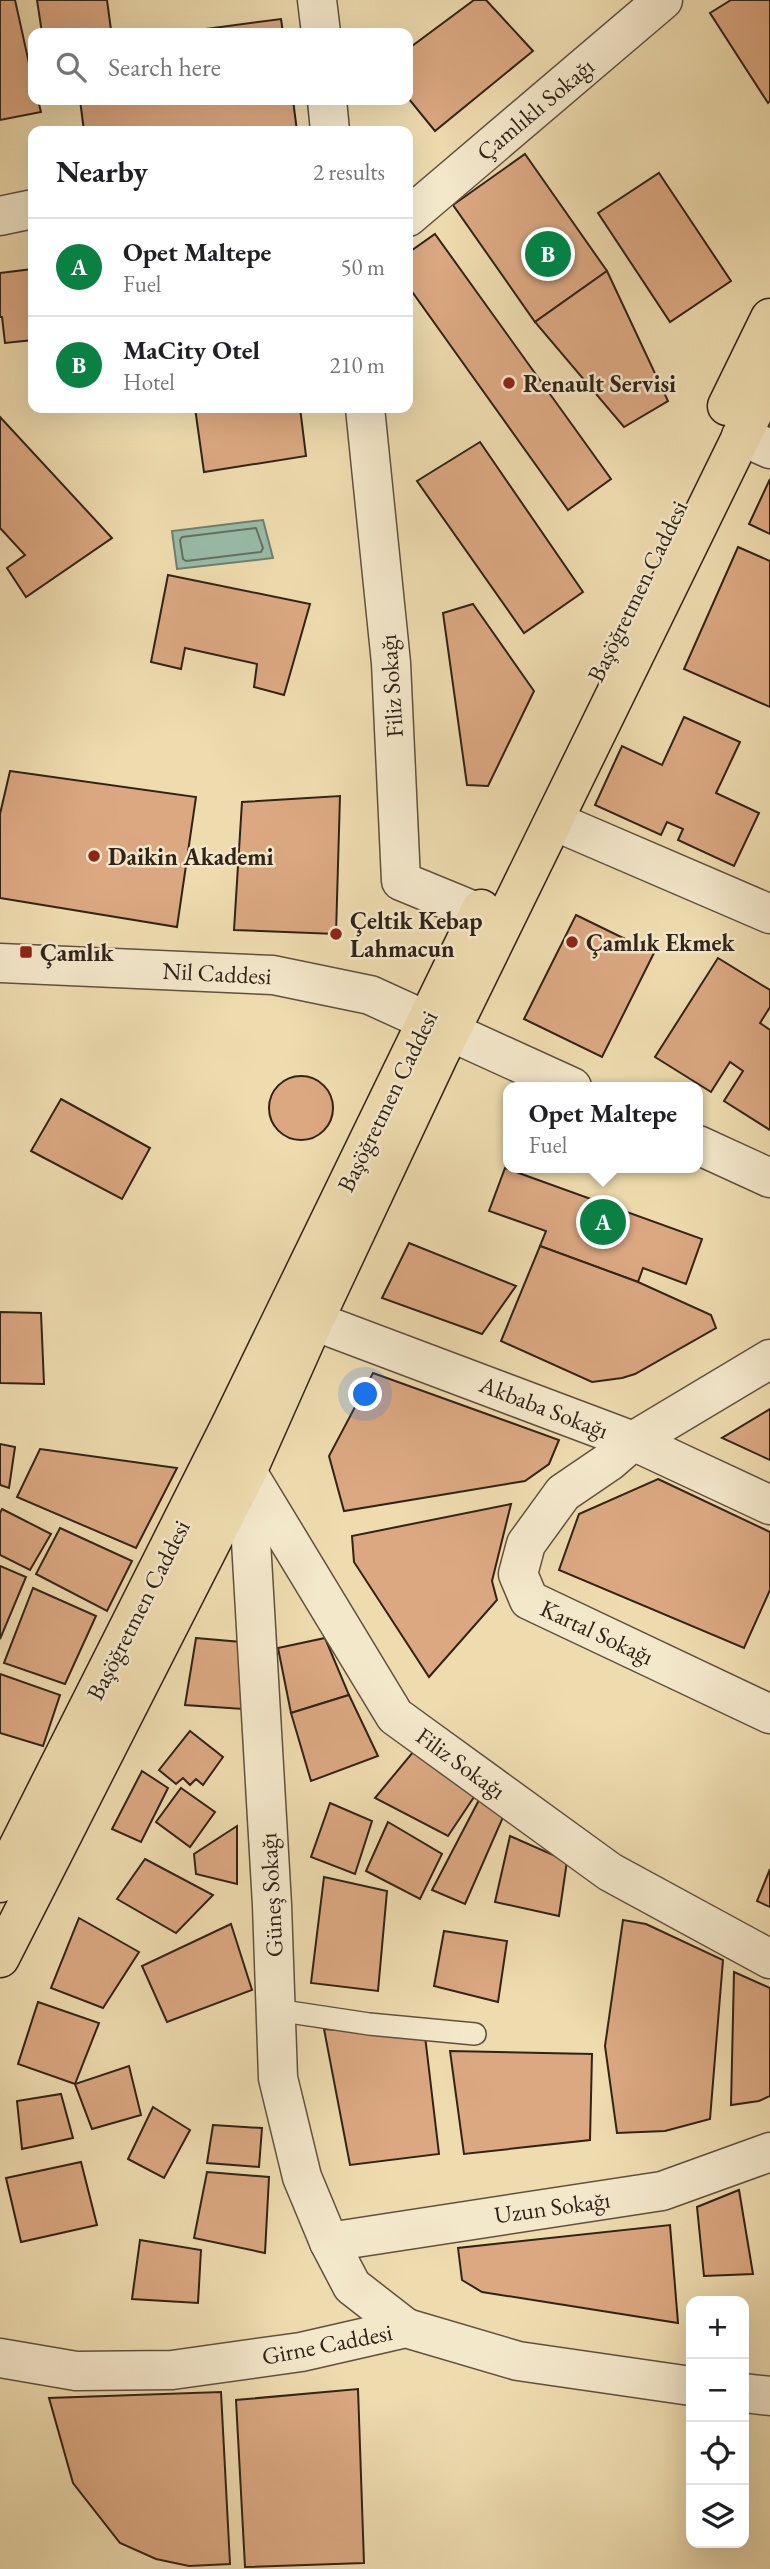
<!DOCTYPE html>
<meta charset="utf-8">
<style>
:root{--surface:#fff;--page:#f2f2f2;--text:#202124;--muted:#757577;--line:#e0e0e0;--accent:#0b8043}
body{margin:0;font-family:"EB Garamond",serif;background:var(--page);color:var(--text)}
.controls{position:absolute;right:21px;bottom:21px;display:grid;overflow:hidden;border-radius:14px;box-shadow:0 7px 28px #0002}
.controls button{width:63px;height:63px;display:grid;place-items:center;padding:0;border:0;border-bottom:2px solid var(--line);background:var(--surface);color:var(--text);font:35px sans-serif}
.you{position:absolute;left:366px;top:1395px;width:24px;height:24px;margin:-18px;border:5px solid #fff;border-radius:50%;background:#1a73e8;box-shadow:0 0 0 10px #1a73e833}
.badge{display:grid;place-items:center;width:46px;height:46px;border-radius:50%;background:var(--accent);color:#fff;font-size:23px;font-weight:700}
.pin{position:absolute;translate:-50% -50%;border:4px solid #fff;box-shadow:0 2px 7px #0006}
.popup{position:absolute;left:503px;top:1082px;width:200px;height:91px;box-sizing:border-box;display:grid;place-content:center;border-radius:14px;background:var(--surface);filter:drop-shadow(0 2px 5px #0005);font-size:23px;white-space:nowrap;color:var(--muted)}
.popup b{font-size:26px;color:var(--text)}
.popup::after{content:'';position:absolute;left:50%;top:100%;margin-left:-14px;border:14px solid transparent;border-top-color:var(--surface)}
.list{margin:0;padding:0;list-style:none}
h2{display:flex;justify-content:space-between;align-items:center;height:91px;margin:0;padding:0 28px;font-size:30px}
h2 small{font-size:23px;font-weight:400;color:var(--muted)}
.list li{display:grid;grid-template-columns:46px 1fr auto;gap:21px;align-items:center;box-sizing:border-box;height:98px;padding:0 28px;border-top:2px solid var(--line)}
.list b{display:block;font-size:26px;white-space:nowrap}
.list p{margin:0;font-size:23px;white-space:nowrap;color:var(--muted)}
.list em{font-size:23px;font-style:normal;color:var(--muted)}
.icon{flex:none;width:38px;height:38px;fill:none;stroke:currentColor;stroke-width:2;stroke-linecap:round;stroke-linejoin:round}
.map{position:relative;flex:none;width:770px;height:2569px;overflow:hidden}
.search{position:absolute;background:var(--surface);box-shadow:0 7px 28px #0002;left:28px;top:28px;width:385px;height:77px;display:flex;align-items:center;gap:18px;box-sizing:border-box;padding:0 24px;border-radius:14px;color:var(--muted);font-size:26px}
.panel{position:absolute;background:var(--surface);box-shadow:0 7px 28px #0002;left:28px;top:126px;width:385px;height:287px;border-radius:14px}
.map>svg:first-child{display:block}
.water{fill:#99bca8;stroke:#6f7f6e;stroke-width:2}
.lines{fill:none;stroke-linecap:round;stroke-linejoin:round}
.shore{stroke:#647060;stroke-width:2}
.building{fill:#dba881;stroke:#302318;stroke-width:2}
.service-casing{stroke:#60513e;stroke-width:24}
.minor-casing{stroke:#60513e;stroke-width:41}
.tertiary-casing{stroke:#60513e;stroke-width:41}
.primary-casing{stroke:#302318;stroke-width:41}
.service{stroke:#f4e8cb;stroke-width:21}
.minor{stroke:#f4e8cb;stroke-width:38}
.tertiary{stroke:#f4e8cb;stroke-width:38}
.primary{stroke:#eedcaf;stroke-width:38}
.poi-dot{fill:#8f2418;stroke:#f4e8cb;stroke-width:2.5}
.labels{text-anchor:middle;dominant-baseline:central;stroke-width:5;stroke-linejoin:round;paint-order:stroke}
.street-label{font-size:24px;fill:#302318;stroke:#f4e8cb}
.poi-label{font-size:24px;font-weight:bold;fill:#302318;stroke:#f4e8cb;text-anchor:start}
</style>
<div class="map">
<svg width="770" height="2569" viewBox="0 0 770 2569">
<rect width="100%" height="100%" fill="#eedcaf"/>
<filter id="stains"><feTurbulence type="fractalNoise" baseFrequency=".00286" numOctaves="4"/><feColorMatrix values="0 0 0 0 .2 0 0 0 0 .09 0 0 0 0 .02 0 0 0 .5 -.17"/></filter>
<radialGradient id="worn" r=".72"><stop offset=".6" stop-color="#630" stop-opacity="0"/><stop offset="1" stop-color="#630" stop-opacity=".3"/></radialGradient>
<!-- water -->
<path class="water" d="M263 520 273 558 177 569 172 531Z"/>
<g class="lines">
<!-- shore -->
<path class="shore" d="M256 528 263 548 261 552 186 561 183 559 180 540 182 537Z"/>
</g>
<!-- building -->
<g class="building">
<path d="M0 0H15L33 81V100H38L41 112 0 120Z"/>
<path d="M37 0H107L111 30 90 33H42Z"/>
<path d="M474 0H486L533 51 435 131 408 98V49Z"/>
<path d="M731 0H770V101L768 103 710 13Z"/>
<path d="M281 19 283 33H176Z"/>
<path d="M80 100H293L297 131H84Z"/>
<path d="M525 154 607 271 535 322 453 205Z"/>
<path d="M659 173 731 281 670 322 598 213Z"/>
<path d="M435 234 611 479 568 510 408 286V253Z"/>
<path d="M33 269V340L5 343 2 317H0V273Z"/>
<path d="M607 271 668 401 624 427 535 322Z"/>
<path d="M195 408H300L306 456 204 472Z"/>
<path d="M0 417 112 538 26 597 7 568 25 555 0 528Z"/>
<path d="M480 442 583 592 524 633 417 481Z"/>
<path d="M770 479V534L749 524Z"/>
<path d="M738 547 770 561V707L684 669Z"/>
<path d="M168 575 310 604 284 695 254 687 257 664 185 648 181 669 151 662Z"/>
<path d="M473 604 534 691 488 786 467 785 443 613Z"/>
<path d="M684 717 740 742 716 793 759 813 734 866 678 840 683 829 667 822 661 835 595 805 622 746 662 765Z"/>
<path d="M10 771 196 797 177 927 0 898V814Z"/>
<path d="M340 796 336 934 234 930 242 802Z"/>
<path d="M576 915 654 953 602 1057 524 1019Z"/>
<path d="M718 958 770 990V1007L760 1023 770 1030V1130L724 1101 743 1071 730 1062 711 1092 655 1057Z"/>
<circle cx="301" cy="1108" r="32"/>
<path d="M61 1099 150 1148 122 1199 31 1151Z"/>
<path d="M505 1168 702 1239 686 1284 643 1268 638 1282 540 1246 546 1231 489 1211Z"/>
<path d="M409 1243 516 1286 482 1334 382 1298Z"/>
<path d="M540 1246 638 1282 711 1315 716 1328 635 1374 622 1378 592 1382 501 1341Z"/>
<path d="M0 1312 41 1313 44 1384 0 1383Z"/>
<path d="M373 1373 559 1440 549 1464 525 1481 344 1511 329 1456Z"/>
<path d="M770 1409V1460L722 1438Z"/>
<path d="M0 1444 15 1447 9 1488 0 1485Z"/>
<path d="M40 1449 177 1468 136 1548 17 1497Z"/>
<path d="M658 1479 770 1532V1590L744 1648 559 1570 579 1514Z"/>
<path d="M511 1504 492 1581 497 1600 429 1677 354 1562 352 1536Z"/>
<path d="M2 1509 51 1534 30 1570 0 1555V1513Z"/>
<path d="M60 1528 132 1561 107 1611 36 1574Z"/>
<path d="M0 1566 26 1577 0 1639Z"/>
<path d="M33 1588 96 1616 65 1684 4 1663Z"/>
<path d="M196 1638 241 1642 243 1709 185 1705Z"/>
<path d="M325 1638 349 1695 291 1713 278 1648Z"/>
<path d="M0 1674 60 1695 43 1746 0 1733Z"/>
<path d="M349 1695 378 1756 311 1781 291 1713Z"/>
<path d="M190 1731 223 1757 203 1785 196 1779 190 1785 183 1778 176 1784 159 1770Z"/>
<path d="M413 1752 476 1794 448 1836 375 1798Z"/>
<path d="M142 1771 168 1788 141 1842 112 1829Z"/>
<path d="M181 1788 215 1812 190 1847 156 1822Z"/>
<path d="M479 1800 504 1815 465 1904 432 1890Z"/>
<path d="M330 1803 372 1821 355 1874 311 1857Z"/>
<path d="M388 1822 442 1854 420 1899 366 1871Z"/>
<path d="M237 1826V1884L196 1874 194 1854Z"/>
<path d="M510 1836 567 1861 559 1916 495 1902Z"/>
<path d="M145 1859 213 1895 176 1933 117 1899Z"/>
<path d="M770 1869V1907L757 1901Z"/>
<path d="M324 1877 387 1891 378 1991 311 1983Z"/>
<path d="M79 1918 139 1952 103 2008 51 1988Z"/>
<path d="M623 1920 646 1924 723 1960 710 2119 665 2131 617 2133 605 2046Z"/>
<path d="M231 1924 252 1990 167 2022 142 1966Z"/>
<path d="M444 1931 507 1941 498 2002 434 1986Z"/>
<path d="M734 1972 770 1988V2096L759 2101 731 2105Z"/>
<path d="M38 2002 99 2023 75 2084 18 2064Z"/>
<path d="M324 2029 425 2036 439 2154 350 2165Z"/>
<path d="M450 2051 592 2054 590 2140 464 2154Z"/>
<path d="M129 2066 141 2115 92 2129 75 2084Z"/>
<path d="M61 2094 73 2138 22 2149 17 2101Z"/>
<path d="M153 2107 190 2130 164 2178 128 2159Z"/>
<path d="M213 2125 262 2128 259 2167 207 2163Z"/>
<path d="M81 2162 97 2225 21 2242 6 2178Z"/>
<path d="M207 2172 269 2177 265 2253 194 2238Z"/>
<path d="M739 2190 753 2274 704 2276 697 2207Z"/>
<path d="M670 2225 678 2323 482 2292 462 2280 458 2248Z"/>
<path d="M140 2240 201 2250 198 2303 132 2299Z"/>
<path d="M358 2389 364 2563 245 2567 236 2400Z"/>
<path d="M221 2392 230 2564 189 2566 156 2559 120 2543 73 2483 49 2398Z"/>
</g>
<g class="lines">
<!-- service casing -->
<g class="service-casing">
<path id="service" d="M276 2010 369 2024 475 2034"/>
</g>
<!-- minor casing -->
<g class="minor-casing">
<g id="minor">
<path d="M317 0 321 33"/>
<path d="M327 100 330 131"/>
<path d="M0 216 33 209"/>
<path d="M408 217 663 0"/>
<path d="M365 408 391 663 401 881 479 913"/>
<path d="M741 436 770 449"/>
<path d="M554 821 770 914"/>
<path d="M314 1321 633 1441 770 1505"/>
<path d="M770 1359 633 1441 610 1461 563 1493 526 1544 518 1574 529 1600 770 1714"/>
<path d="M243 1460 247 1472 272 1905 278 2078 302 2177 329 2242 352 2286 406 2328"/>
<path d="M249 1475 395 1716 610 1872 770 1959"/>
<path d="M329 2242 662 2191 770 2152"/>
</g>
</g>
<!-- tertiary casing -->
<g class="tertiary-casing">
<g id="tertiary">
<path d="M0 963 273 975 370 995 572 1087"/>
<path d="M698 1145 770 1178"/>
<path d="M0 2358 76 2371 172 2370 301 2352 406 2328 518 2361 691 2386"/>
<path d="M744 2393 770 2396"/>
</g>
</g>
<!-- primary casing -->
<g class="primary-casing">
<g id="primary">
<path d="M727 406 770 318"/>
<path d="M0 1883 231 1424 481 909"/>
<path d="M0 1958 247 1472 314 1321 438 1057 770 378"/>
</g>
</g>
<!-- service -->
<use href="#service" class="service"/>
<!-- minor -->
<use href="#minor" class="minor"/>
<!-- tertiary -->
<use href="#tertiary" class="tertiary"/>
<!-- primary -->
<use href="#primary" class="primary"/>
</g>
<!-- markers -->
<g class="poi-dot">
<circle cx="509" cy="383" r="7"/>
<circle cx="94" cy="856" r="7"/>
<circle cx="336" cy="934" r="7"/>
<circle cx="572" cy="942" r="7"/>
<rect x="19" y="945" width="14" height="14" rx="3.5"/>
</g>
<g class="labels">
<!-- street labels -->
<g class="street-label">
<text transform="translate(535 109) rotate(-40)">Çamlıklı Sokağı</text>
<text transform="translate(637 591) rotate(-64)">Başöğretmen Caddesi</text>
<text transform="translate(391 686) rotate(-94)">Filiz Sokağı</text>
<text transform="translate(217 973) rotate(3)">Nil Caddesi</text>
<text transform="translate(387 1101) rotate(-64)">Başöğretmen Caddesi</text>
<text transform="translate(544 1407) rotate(21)">Akbaba Sokağı</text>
<text transform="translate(138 1610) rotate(-63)">Başöğretmen Caddesi</text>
<text transform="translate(597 1632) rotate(25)">Kartal Sokağı</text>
<text transform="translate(461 1763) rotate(36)">Filiz Sokağı</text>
<text transform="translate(271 1895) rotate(-93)">Güneş Sokağı</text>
<text transform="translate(552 2207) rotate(-8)">Uzun Sokağı</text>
<text transform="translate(327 2344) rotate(-11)">Girne Caddesi</text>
</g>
<!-- poi labels -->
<g class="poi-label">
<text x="523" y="383">Renault Servisi</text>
<text x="108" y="856">Daikin Akademi</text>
<text x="350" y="920">Çeltik Kebap<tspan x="350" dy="28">Lahmacun</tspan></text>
<text x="586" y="942">Çamlık Ekmek</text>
<text x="40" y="952">Çamlık</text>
</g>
</g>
<rect width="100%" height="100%" filter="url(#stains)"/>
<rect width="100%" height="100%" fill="url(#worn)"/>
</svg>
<div class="controls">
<button>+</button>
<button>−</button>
<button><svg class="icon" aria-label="locate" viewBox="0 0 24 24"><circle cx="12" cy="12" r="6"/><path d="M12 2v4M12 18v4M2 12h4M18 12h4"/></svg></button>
<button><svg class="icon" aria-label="layers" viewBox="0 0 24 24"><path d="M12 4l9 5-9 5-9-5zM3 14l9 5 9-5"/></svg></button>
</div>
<div class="you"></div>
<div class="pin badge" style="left:603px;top:1222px">A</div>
<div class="popup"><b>Opet Maltepe</b>Fuel</div>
<div class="pin badge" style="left:548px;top:254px">B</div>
<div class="search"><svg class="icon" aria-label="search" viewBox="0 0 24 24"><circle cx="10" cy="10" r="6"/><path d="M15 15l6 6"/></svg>Search here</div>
<section class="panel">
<h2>Nearby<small>2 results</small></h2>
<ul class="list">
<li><span class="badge">A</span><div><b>Opet Maltepe</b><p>Fuel</p></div><em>50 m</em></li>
<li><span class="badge">B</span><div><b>MaCity Otel</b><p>Hotel</p></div><em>210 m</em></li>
</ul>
</section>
</div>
